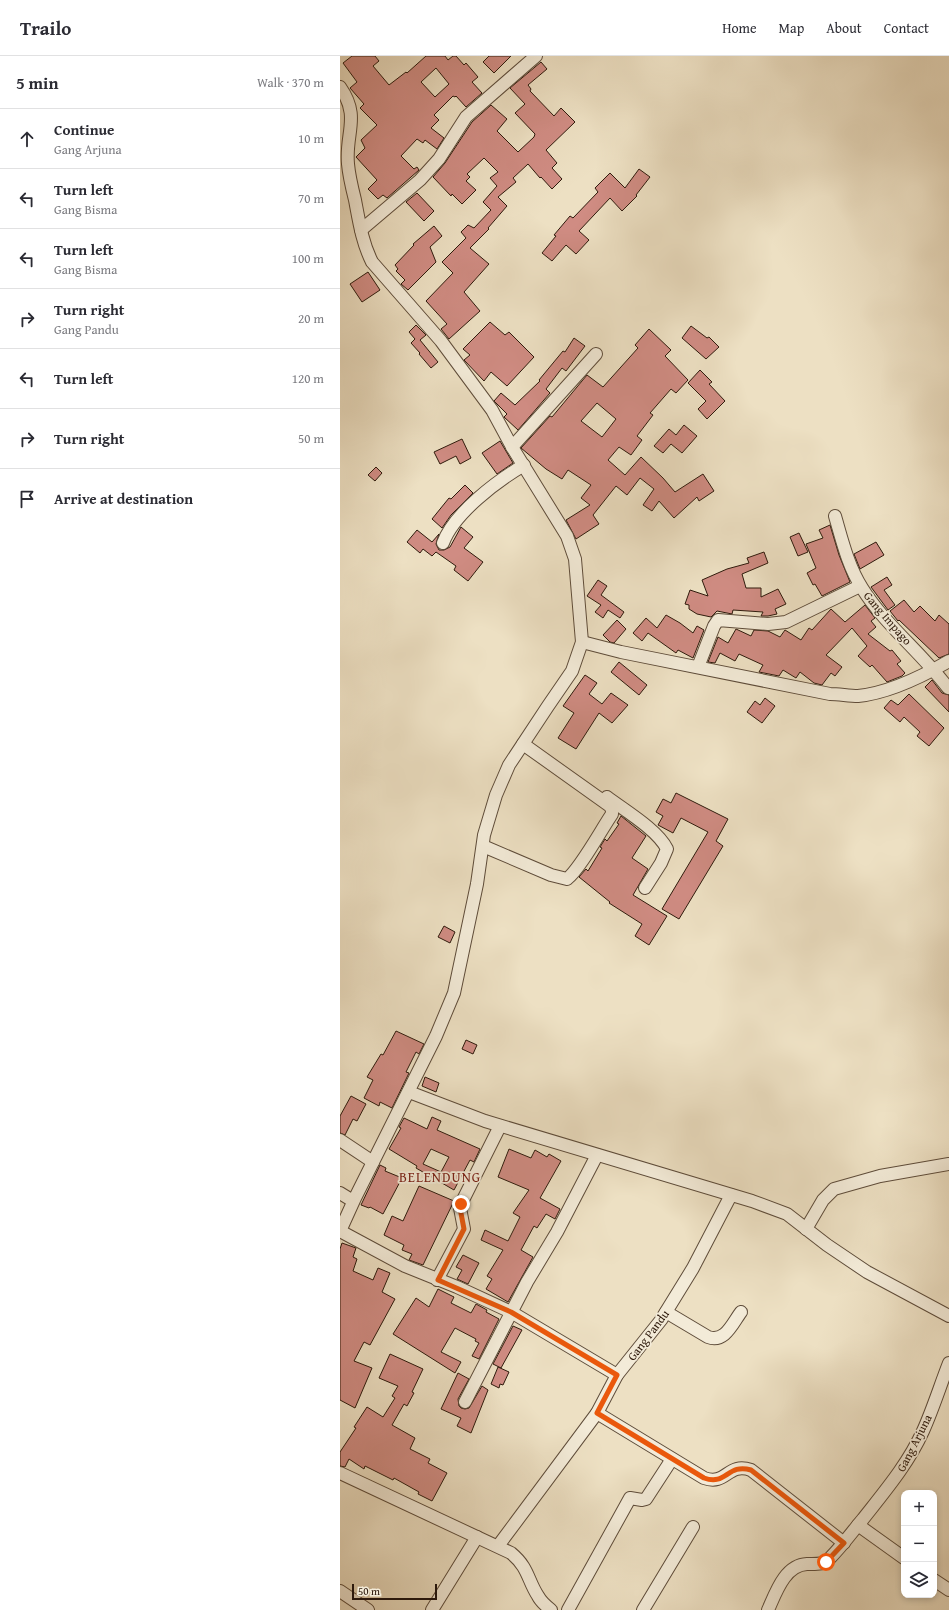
<!DOCTYPE html>
<meta charset="utf-8">
<style>
:root{--surface:#fff;--page:#f7f7f7;--text:#2b2b33;--muted:#7c7c81;--line:#e1e1e2}
body{margin:0;font-family:"Gentium Book Plus",serif;background:var(--page);color:var(--text)}
.controls{position:absolute;right:12px;bottom:12px;display:grid;overflow:hidden;border-radius:8px;box-shadow:0 2px 6px #0003}
.controls button{width:36px;height:36px;display:grid;place-items:center;padding:0;border:0;border-bottom:1px solid var(--line);background:var(--surface);color:var(--text);font:20px sans-serif}
.scale{position:absolute;left:12px;bottom:10px;width:85px;box-sizing:border-box;padding-left:4px;border:2px solid #2e1a0c;border-top:0;font-size:11px;line-height:14px;white-space:nowrap;color:#2e1a0c;-webkit-text-stroke:3px #f3ebd8;paint-order:stroke}
.stop{position:absolute;width:12px;height:12px;margin:-9px;border:3px solid #ea580c;border-radius:50%;background:#fff}
.stop.end{background:#ea580c;border-color:#fff;box-shadow:0 1px 4px #0008}
.list{margin:0;padding:0;list-style:none}
h2{display:flex;justify-content:space-between;align-items:center;height:52px;margin:0;padding:0 16px;font-size:17px}
h2 small{font-size:13px;font-weight:400;color:var(--muted)}
.list li{display:grid;grid-template-columns:26px 1fr auto;gap:12px;align-items:center;box-sizing:border-box;height:60px;padding:0 16px;border-top:1px solid var(--line)}
.list b{display:block;font-size:15px;white-space:nowrap}
.list p{margin:0;font-size:13px;white-space:nowrap;color:var(--muted)}
.list em{font-size:13px;font-style:normal;color:var(--muted)}
.icon{flex:none;width:22px;height:22px;fill:none;stroke:currentColor;stroke-width:2;stroke-linecap:round;stroke-linejoin:round}
.map{position:relative;flex:none;width:609px;height:1554px;overflow:hidden}
header{display:flex;align-items:center;gap:24px;box-sizing:border-box;height:56px;padding:0 20px;background:var(--surface);border-bottom:1px solid var(--line)}
header strong{font-size:19px}
nav{display:flex;gap:22px;margin-inline-start:auto;font-size:14px}
main{display:flex}
aside{flex:1;background:var(--surface)}
.map>svg:first-child{display:block}
.building{fill:#d08c83;stroke:#2e1a0c;fill-rule:evenodd}
.lines{fill:none;stroke-linecap:round;stroke-linejoin:round}
.minor-casing{stroke:#5e4c3a;stroke-width:14}
.minor{stroke:#f3ebd8;stroke-width:12}
.route{stroke:#ea580c;stroke-width:5}
.labels{text-anchor:middle;dominant-baseline:central;stroke-width:3.5;stroke-linejoin:round;paint-order:stroke}
.street-label{font-size:12px;fill:#2e1a0c;stroke:#f3ebd8}
.quarter-label{font-size:14px;letter-spacing:1px;fill:#7a1f14;stroke:#f3ebd8}
</style>
<header>
<strong>Trailo</strong>
<nav><a>Home</a><a>Map</a><a>About</a><a>Contact</a></nav>
</header>
<main>
<aside>
<h2>5 min<small>Walk · 370 m</small></h2>
<ul class="list">
<li><svg class="icon" aria-label="ahead" viewBox="0 0 24 24"><path d="M12 20V5M6 11l6-6 6 6"/></svg><div><b>Continue</b><p>Gang Arjuna</p></div><em>10 m</em></li>
<li><svg class="icon" aria-label="left" viewBox="0 0 24 24"><path d="M17 20v-9H6M10 6l-5 5 5 5"/></svg><div><b>Turn left</b><p>Gang Bisma</p></div><em>70 m</em></li>
<li><svg class="icon" aria-label="left" viewBox="0 0 24 24"><path d="M17 20v-9H6M10 6l-5 5 5 5"/></svg><div><b>Turn left</b><p>Gang Bisma</p></div><em>100 m</em></li>
<li><svg class="icon" aria-label="right" viewBox="0 0 24 24"><path d="M7 20v-9h11M14 6l5 5-5 5"/></svg><div><b>Turn right</b><p>Gang Pandu</p></div><em>20 m</em></li>
<li><svg class="icon" aria-label="left" viewBox="0 0 24 24"><path d="M17 20v-9H6M10 6l-5 5 5 5"/></svg><div><b>Turn left</b></div><em>120 m</em></li>
<li><svg class="icon" aria-label="right" viewBox="0 0 24 24"><path d="M7 20v-9h11M14 6l5 5-5 5"/></svg><div><b>Turn right</b></div><em>50 m</em></li>
<li><svg class="icon" aria-label="arrive" viewBox="0 0 24 24"><path d="M6 21V4h12l-3 4 3 4H6"/></svg><div><b>Arrive at destination</b></div></li>
</ul>
</aside>
<div class="map">
<svg width="609" height="1554" viewBox="0 0 609 1554">
<rect width="100%" height="100%" fill="#ede0c3"/>
<filter id="stains"><feTurbulence type="fractalNoise" baseFrequency=".005" numOctaves="4"/><feColorMatrix values="0 0 0 0 .2 0 0 0 0 .09 0 0 0 0 .02 0 0 0 .5 -.17"/></filter>
<radialGradient id="worn" r=".72"><stop offset=".6" stop-color="#630" stop-opacity="0"/><stop offset="1" stop-color="#630" stop-opacity=".3"/></radialGradient>
<!-- building -->
<g class="building">
<path d="M12 0H35L39 5 33 10 49 29 66 16 67 17 86 0H105L108 4 113 0H116L124 9 126 7 138 21 132 26 142 37 126 51 116 40 115 41 113 40 94 59 99 64 91 72 104 82 97 93 85 84 83 87 77 83 61 100 74 113 77 111 79 114 47 142 43 139 38 143 28 133 37 124 16 101 25 92 21 84 37 69 20 52 24 48 10 32 17 26 3 7ZM96 12 109 28 95 41 81 26Z"/>
<path d="M149 0H171L154 17 143 6Z"/>
<path d="M201 6 207 13 188 29 191 33 190 35 214 60 221 52 235 66 206 94 217 107 212 112 222 123 212 133 201 121 200 122 188 108 173 122 176 126 158 141 167 150 148 172 149 173 130 192 149 208 124 236 140 255 109 283 101 273 107 268 86 245 113 217 102 206 126 182 121 176 128 169 134 172 151 154 143 146 157 130 150 122 158 116 144 102 127 118 130 121 126 125 136 134 122 148 112 138 111 140 93 121 105 107 132 66 151 49 167 63 157 75 178 96 194 81 195 78 175 57 185 48 170 32Z"/>
<path d="M299 113 310 121 296 139 297 140 282 155 270 142 239 175 249 184 236 198 226 189 212 205 202 197 216 180 214 179 230 160 233 162 258 136 255 132 270 117 285 132Z"/>
<path d="M77 137 94 155 84 165 66 146Z"/>
<path d="M94 170 102 180 90 191 96 206 68 234 61 228 65 224 56 215 58 213 55 209 74 189 73 188Z"/>
<path d="M28 216 40 234 22 246 10 228Z"/>
<path d="M150 266 165 279 169 276 194 301 167 330 151 316 144 325 124 304 130 299 123 293Z"/>
<path d="M76 269 86 279 80 284 98 306 91 312 79 298 80 297 71 287 75 283 69 276Z"/>
<path d="M351 270 367 282 369 281 379 291 366 303 342 282Z"/>
<path d="M309 273 331 294 325 300 348 324 336 337 331 333 310 357 313 359 297 380 302 384 291 399 279 391 268 404 285 419 301 401 323 422 335 436 363 418 374 435 359 445 357 441 334 462 319 445 312 455 303 449 314 433 300 422 287 439 276 430 253 459 259 468 236 483 226 464 250 449 241 442 251 429 228 414 222 423 206 413 181 392 210 360 212 361 247 319 263 331 298 292 295 289ZM257 347 276 363 262 381 241 365Z"/>
<path d="M234 282 245 290 226 315 222 312 206 333 210 337 178 374 164 361 167 358 154 345 161 337 175 349 200 325 199 324 223 295 225 296Z"/>
<path d="M360 314 372 326 369 328 385 345 367 363 358 353 366 345 348 327Z"/>
<path d="M344 369 357 380 342 397 331 388 323 397 314 390 329 373 336 379Z"/>
<path d="M122 383 131 402 120 408 116 400 100 408 94 396Z"/>
<path d="M160 385 173 407 157 418 142 397Z"/>
<path d="M36 411 42 417 35 425 28 419Z"/>
<path d="M125 429 133 437 111 459 102 472 92 463 109 442 111 443Z"/>
<path d="M490 469 499 499 510 526 482 540 475 528 473 529 467 517 476 512 466 488 483 482 479 474Z"/>
<path d="M121 471 133 481 124 492 143 506 128 525 114 514 116 510 96 496 92 500 83 493 80 497 67 486 77 474 92 486 99 478 96 488 99 494H104L110 491Z"/>
<path d="M459 477 468 496 458 500 450 481Z"/>
<path d="M536 486 544 499 520 513 514 498Z"/>
<path d="M424 496 428 507 402 518 406 532H421V541L438 533 446 548 435 553 437 558 428 560H421L423 556 393 554 392 558 377 555 371 561 357 558 349 553V549L345 548 350 534 368 540 362 524 387 513 409 507 407 502Z"/>
<path d="M547 521 552 529 544 534 555 549 548 554 531 531Z"/>
<path d="M258 524 267 530 261 539 284 556 280 562 268 554 263 562 255 556 261 549 247 540Z"/>
<path d="M564 544 574 556 580 550 595 565 599 559 609 568V598L599 602 559 564 558 565 550 555Z"/>
<path d="M525 549 535 562 531 565 536 571 528 578 550 595 552 594 561 605 557 608 565 617 562 620 547 626 532 609 530 611 518 600 527 590 512 572 486 599 502 611 495 620 491 617 482 629 474 627 460 616 456 622 443 614 439 620 419 616 423 609 399 598 395 605 380 597 375 607 368 606 378 581 388 587 396 573 411 580 414 574 428 575 440 581 445 574 461 584 469 572 472 574 491 553 505 566Z"/>
<path d="M326 559 340 567 353 577 357 570 364 574 353 602 338 594 336 597 308 577 302 585 293 577 306 562 317 572Z"/>
<path d="M277 564 286 573 274 587 270 586 263 579Z"/>
<path d="M279 606 307 629 299 639 271 616Z"/>
<path d="M245 619 257 627 249 638 262 648 271 637 288 649 272 667 259 657 236 693 218 682 234 657 223 650Z"/>
<path d="M592 624 602 637 609 639V656L585 631Z"/>
<path d="M569 638 604 672 589 690 577 680 580 676 564 661 560 666 544 652 551 644 558 649Z"/>
<path d="M425 642 435 650 422 667 407 656 415 645 420 649Z"/>
<path d="M336 737 388 763 376 785 383 790 339 863 322 853 368 776 341 762 333 777 318 769 323 760 316 756 323 743 331 747Z"/>
<path d="M281 760 306 780 292 802 308 813 293 839 327 860 309 889 295 880 302 868 269 847 270 846 239 821 246 813 248 815 262 792 260 791 265 783 267 785 279 768 277 767Z"/>
<path d="M104 870 115 876 110 887 98 881Z"/>
<path d="M56 975 84 988 79 998 76 996 66 1016 69 1017 52 1052 40 1046 39 1050 24 1042 33 1024 27 1021 41 998 43 999Z"/>
<path d="M126 984 137 989 133 998 122 993Z"/>
<path d="M85 1021 99 1027 96 1036 82 1030Z"/>
<path d="M11 1040 26 1048 17 1065 13 1063 5 1079 0 1077V1060Z"/>
<path d="M92 1061 101 1065 97 1074 140 1093 134 1106 130 1104 114 1134 76 1112 77 1110 49 1093 61 1072 59 1071 64 1062 87 1073ZM91 1093 109 1101 101 1116 83 1108Z"/>
<path d="M169 1093 191 1102 195 1094 207 1101 209 1098 221 1105 200 1142 220 1153 215 1163 206 1158 197 1172 194 1170 181 1194 193 1201 168 1246 146 1233 152 1223 147 1220 163 1194 141 1184 145 1174 168 1185 180 1161 173 1157 189 1134 158 1121Z"/>
<path d="M40 1109 46 1112 45 1115 62 1122 43 1158 30 1151 29 1152 21 1149Z"/>
<path d="M79 1130 114 1145 83 1209 69 1204 72 1198 62 1194 64 1189 44 1179 52 1160 63 1165Z"/>
<path d="M2 1187 16 1192 13 1201 17 1203 13 1215 33 1224 38 1212 50 1217 42 1236 55 1243 30 1289 24 1286 14 1305 32 1312 15 1352 0 1344V1193Z"/>
<path d="M123 1199 139 1207 128 1228 117 1223 122 1214 116 1211Z"/>
<path d="M98 1233 114 1241 111 1247 131 1257 136 1248 147 1254 146 1256 159 1263 139 1303 132 1300 139 1287 135 1285 136 1283 115 1272 101 1296 121 1306 115 1317 53 1278 76 1242 89 1251Z"/>
<path d="M173 1270 182 1274 161 1312 153 1308Z"/>
<path d="M50 1298 83 1313 72 1336 74 1337 67 1350 64 1348 52 1369 75 1382 70 1393 90 1403 88 1407 107 1417 92 1445 78 1438 79 1436 54 1422 53 1424 25 1410 24 1413 9 1403 5 1411 0 1410V1396L16 1372 14 1371 27 1351 43 1361 55 1342 52 1340 58 1330 39 1322Z"/>
<path d="M158 1311 169 1316 163 1329 160 1328 159 1332 151 1328Z"/>
<path d="M118 1317 129 1323 118 1343 119 1350 121 1352 125 1353 129 1352 142 1330 148 1334 131 1377 117 1370 121 1362 101 1353Z"/>
</g>
<g class="lines">
<!-- minor casing -->
<g class="minor-casing">
<g id="minor">
<path d="M0 31C21 61 5 77 8 108 9 120 12 132 15 144 19 165 22 186 32 206L101 285 152 354 172 391 227 480 235 503 242 586 232 615 208 650 169 709 156 739 144 779 137 828 114 937 96 980 15 1142 0 1175"/>
<path d="M21 174 80 124 99 103 126 61 196 0"/>
<path d="M172 391 256 298"/>
<path d="M495 460C502 484 508 510 522 532 545 569 581 596 608 632"/>
<path d="M103 487C114 457 157 425 184 409"/>
<path d="M242 586 281 596 490 638C499 638 509 640 518 640 548 637 583 620 609 605"/>
<path d="M358 611 374 570 378 564 428 568 446 566 520 530"/>
<path d="M267 741C284 754 318 774 327 793L321 807 305 832"/>
<path d="M143 790 211 819 227 823C240 813 261 774 272 758V754L270 750 183 688"/>
<path d="M69 1036 145 1065 412 1145 447 1158 487 1189 527 1216 609 1260"/>
<path d="M0 1084 33 1106"/>
<path d="M0 1137 13 1145"/>
<path d="M466 1173 483 1144 494 1133 540 1120 609 1108"/>
<path d="M0 1175 65 1210 117 1231 171 1256 277 1319"/>
<path d="M97 1224 124 1173 120 1152 121 1148 160 1070"/>
<path d="M326 1256 368 1281C385 1287 392 1268 401 1256"/>
<path d="M125 1346 187 1226 217 1176 257 1099"/>
<path d="M257 1357 364 1422C387 1430 387 1406 411 1414L504 1487"/>
<path d="M0 1417 171 1497C189 1512 187 1523 198 1540 201 1546 206 1550 211 1554"/>
<path d="M518 1469 564 1502"/>
<path d="M158 1490 257 1357 277 1319 321 1264 353 1212 391 1139"/>
<path d="M594 1524 609 1534"/>
<path d="M0 1535 28 1554"/>
<path d="M92 1554 137 1481"/>
<path d="M228 1554 290 1442 302 1444 306 1443 332 1403"/>
<path d="M303 1554 353 1471"/>
<path d="M428 1554C436 1536 445 1509 467 1508 476 1508 484 1509 490 1502 502 1490 512 1476 523 1463 545 1435 568 1408 583 1375 593 1353 600 1330 609 1307"/>
</g>
</g>
<!-- minor -->
<use href="#minor" class="minor"/>
</g>
<g class="lines">
<!-- route -->
<path class="route" d="M121 1148 120 1152 124 1173 98 1224 171 1256 277 1319 257 1357 364 1422C387 1430 387 1407 411 1414L504 1487 486 1506"/>
</g>
<g class="labels">
<!-- street labels -->
<g class="street-label">
<text transform="translate(548 562) rotate(49)">Gang Impago</text>
<text transform="translate(308 1279) rotate(-53)">Gang Pandu</text>
<text transform="translate(574 1387) rotate(-63)">Gang Arjuna</text>
</g>
<!-- quarter labels -->
<g class="quarter-label">
<text x="100" y="1121">BELENDUNG</text>
</g>
</g>
<rect width="100%" height="100%" filter="url(#stains)"/>
<rect width="100%" height="100%" fill="url(#worn)"/>
</svg>
<div class="controls">
<button>+</button>
<button>−</button>
<button><svg class="icon" aria-label="layers" viewBox="0 0 24 24"><path d="M12 4l9 5-9 5-9-5zM3 14l9 5 9-5"/></svg></button>
</div>
<div class="scale">50 m</div>
<div class="stop" style="left:486px;top:1506px"></div>
<div class="stop end" style="left:121px;top:1148px"></div>
</div>
</main>
